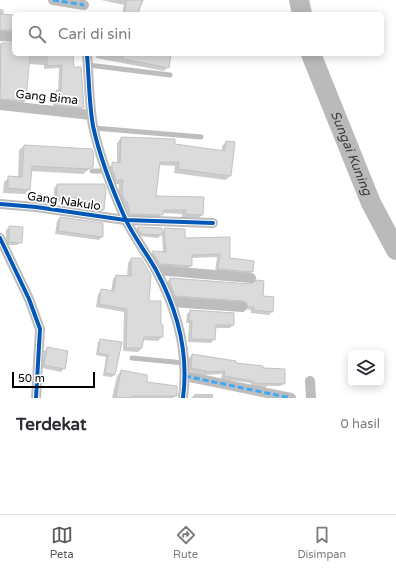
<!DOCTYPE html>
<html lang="id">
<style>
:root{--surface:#fff;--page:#f7f7f7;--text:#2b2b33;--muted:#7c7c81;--line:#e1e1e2;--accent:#595959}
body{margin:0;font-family:"Varela Round",sans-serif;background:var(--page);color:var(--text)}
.controls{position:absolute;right:12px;bottom:12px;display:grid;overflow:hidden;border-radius:6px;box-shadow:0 2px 10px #0003}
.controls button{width:36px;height:36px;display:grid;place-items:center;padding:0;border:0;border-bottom:1px solid var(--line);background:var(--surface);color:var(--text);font:20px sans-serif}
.scale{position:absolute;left:12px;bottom:10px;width:83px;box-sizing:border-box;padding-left:4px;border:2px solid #000;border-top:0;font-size:11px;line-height:14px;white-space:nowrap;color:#000;-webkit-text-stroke:3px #fff;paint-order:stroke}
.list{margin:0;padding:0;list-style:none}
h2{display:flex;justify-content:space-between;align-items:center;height:52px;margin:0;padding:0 16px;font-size:17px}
h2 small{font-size:13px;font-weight:400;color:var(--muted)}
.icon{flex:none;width:22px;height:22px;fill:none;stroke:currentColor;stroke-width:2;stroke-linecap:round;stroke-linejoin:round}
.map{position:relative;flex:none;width:396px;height:398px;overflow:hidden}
.search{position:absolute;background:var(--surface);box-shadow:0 2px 10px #0003;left:12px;right:12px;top:12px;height:44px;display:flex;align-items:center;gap:10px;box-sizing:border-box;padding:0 14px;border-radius:6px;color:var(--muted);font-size:15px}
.sheet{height:116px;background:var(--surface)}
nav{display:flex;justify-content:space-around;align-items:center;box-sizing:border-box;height:56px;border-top:1px solid var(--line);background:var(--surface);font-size:11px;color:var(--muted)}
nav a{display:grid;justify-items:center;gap:2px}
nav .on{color:var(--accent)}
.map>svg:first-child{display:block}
.shadow{fill:#0003}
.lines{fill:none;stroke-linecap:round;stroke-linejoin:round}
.river{stroke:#bababa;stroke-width:20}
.building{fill:#dbdbdb;stroke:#c3c3c3}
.service{stroke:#bdbdbd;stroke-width:5}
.minor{stroke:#bdbdbd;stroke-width:10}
.quiet{stroke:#3fa9f5;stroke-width:3;stroke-dasharray:6 3;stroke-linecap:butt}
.cycleway-casing{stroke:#fff;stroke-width:6}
.cycleway{stroke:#0057b8;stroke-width:4}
.labels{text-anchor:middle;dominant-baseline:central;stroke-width:3.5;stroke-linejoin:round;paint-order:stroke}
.street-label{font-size:12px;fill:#000;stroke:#fff}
.water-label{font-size:13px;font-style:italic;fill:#3d3d3d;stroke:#fff}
</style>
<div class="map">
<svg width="396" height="398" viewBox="0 0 396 398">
<rect width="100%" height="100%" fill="#fff"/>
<!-- shadow -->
<g class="shadow">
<path d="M101 0H144L137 14H122L124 5Z"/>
<path d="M0 9 4 10 3 15 14 16V35L0 33Z"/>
<path d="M2 44H14V54H72L73 68 83 107 80 111 53 108V95L58 92 59 68 44 69V65L28 64 25 101 22 104 0 102V45Z"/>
<path d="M97 54H170L168 67 164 71 96 58Z"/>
<path d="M121 138 222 151V146L226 142 230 176 226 180 174 173 175 166 159 165 155 197 202 215 198 219 182 218V214L162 213 158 219 126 217 118 199 119 184H112L108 168 113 164H117V143Z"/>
<path d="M24 146 91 150 92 167 83 174 30 171 29 189 25 194 3 193 4 182 9 177 18 178 19 150Z"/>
<path d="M57 185H103V210L100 213 76 210 77 201H54V188Z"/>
<path d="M60 218 102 237 99 240 55 234 57 221Z"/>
<path d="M9 227 21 242 17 245H6V230Z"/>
<path d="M137 228 161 229V233L165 229 184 239 229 238V259L252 271 248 275 215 272 217 257 191 258V266L187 269 157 267 150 255 153 252 163 253 162 234 158 238 138 236 134 231Z"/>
<path d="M131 259 148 302 160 325H162V337L158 341 142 340V348L138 352 123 351 124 312 96 307 98 294 102 290 111 292 113 279 116 276 127 277 128 263Z"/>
<path d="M170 279 262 297 272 311 269 315 251 313V310L172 299 167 282Z"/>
<path d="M190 311 233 314V325L230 328H215L214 339 211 343 188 342 189 323H186L187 314Z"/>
<path d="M101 340 120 343 114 375 112 377 103 376 106 357 96 355 98 342Z"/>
<path d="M48 348 64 368 61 372 42 368 44 351Z"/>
<path d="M192 355 261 369 284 383 281 386H267L264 389 250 386 251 383 221 379 222 374 204 375 188 371 189 358Z"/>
<path d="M121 371 146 383 176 396 173 398H112L117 376Z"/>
<path d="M195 394H213V398H191Z"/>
</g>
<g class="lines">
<!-- river -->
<g class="river">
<path d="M299 0 302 14"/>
<path id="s1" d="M311 54 371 203 396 250"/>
</g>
</g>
<!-- building -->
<g class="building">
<path d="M127 0H142L138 14H124Z"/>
<path d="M0 14 14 15V30H0Z"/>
<path d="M1 43H14V54H30L26 101 0 99Z"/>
<path d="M47 54H73L74 67H81L84 108 56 105V90L61 91 62 65 47 66Z"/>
<path d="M123 54H171L169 68 123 59Z"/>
<path d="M121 137 175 139V144L225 151 226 141 235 142 231 176 178 169 179 162H160L156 196 204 197 203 215 186 214V210H164L163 215 130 214 127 202 125 201 122 194 123 180H116L112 168V162L120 163Z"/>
<path d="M24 145 92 149 94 155 93 167 88 169 32 166 30 190 8 188V176L22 177Z"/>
<path d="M57 184H104L106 189 104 210 79 207V198H57Z"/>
<path d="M60 217 103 223V237L58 231Z"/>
<path d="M9 226 23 227 22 243 9 242Z"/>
<path d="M137 227 162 228V235L141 234Z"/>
<path d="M164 228 185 229V238L230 237V258L254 261 253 272 218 269 220 254 192 255V266L160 264 152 251 166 252Z"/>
<path d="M131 258H141L151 275 149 301H161V324L163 325V337H144L142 348H126L127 309 99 304 101 289 114 291 116 275 131 276Z"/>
<path d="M170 278 250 284 257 280 264 281 263 296 274 297 273 312 253 310 254 307H248L246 302 242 301 175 296 170 283Z"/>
<path d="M190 310 234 313V325H216L215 340 191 339 192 321 189 320Z"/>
<path d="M100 339 122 342 115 375 105 373 108 355 98 353Z"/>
<path d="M47 347 68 351 65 369 44 365Z"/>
<path d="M192 354 236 361V363L263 366V368L285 369V384L253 383V381L224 376 225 371 206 372V371L191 368Z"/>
<path d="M121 370 147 375V382L177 386V396H132V398L116 397Z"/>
</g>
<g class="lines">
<!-- service -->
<g class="service">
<path d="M88 65 170 75"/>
<path d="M94 128 201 137"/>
<path d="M92 171H106"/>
<path d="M132 358 184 363"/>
</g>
<!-- minor -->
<g class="minor">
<path d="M53 0 84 5"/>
<path d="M0 36 14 37"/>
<path d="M87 54C89 78 89 103 93 126 100 158 112 189 125 218 133 236 146 252 156 270 177 309 189 353 183 398"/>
<path d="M0 105 91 115"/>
<path d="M0 204 36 207 125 220 213 223"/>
<path d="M0 238 29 299 40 329 36 398"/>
<path d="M156 270 251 278"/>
<path d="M171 302 242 307"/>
<path d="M185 376 291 398"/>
<path d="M310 381 311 398"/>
</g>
<!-- quiet -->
<g class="quiet">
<path d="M53 0 84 5"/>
<path d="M185 376 291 398"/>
</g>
<!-- cycleway casing -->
<g class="cycleway-casing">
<g id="cycleway">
<path d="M87 54C89 78 89 103 93 126 100 158 112 189 125 218 133 236 146 252 156 270 177 309 189 353 183 398"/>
<path d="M0 204 36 207 125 220 213 223"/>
<path d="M0 238 29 299 40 329 36 398"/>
</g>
</g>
<!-- cycleway -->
<use href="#cycleway" class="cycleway"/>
</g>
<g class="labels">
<!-- street labels -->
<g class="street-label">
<text transform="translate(47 97) rotate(6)">Gang Bima</text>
<text transform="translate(64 201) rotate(8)">Gang Nakulo</text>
</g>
<!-- water labels -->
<g class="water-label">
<text stroke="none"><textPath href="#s1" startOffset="107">Sungai Kuning</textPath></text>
</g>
</g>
</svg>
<div class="controls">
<button><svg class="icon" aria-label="layers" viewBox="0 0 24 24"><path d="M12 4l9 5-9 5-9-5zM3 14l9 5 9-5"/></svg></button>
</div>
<div class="scale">50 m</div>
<div class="search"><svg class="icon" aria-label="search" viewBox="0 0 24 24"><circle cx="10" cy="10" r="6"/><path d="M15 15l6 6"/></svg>Cari di sini</div>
</div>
<section class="sheet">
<h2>Terdekat<small>0 hasil</small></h2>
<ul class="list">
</ul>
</section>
<nav>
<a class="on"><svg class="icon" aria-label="map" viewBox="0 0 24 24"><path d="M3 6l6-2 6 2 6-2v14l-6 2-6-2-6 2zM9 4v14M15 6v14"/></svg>Peta</a>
<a><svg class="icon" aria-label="directions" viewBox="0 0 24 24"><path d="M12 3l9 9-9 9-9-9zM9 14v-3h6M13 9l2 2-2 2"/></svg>Rute</a>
<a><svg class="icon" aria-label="saved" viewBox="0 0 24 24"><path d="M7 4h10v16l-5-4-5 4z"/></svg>Disimpan</a>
</nav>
